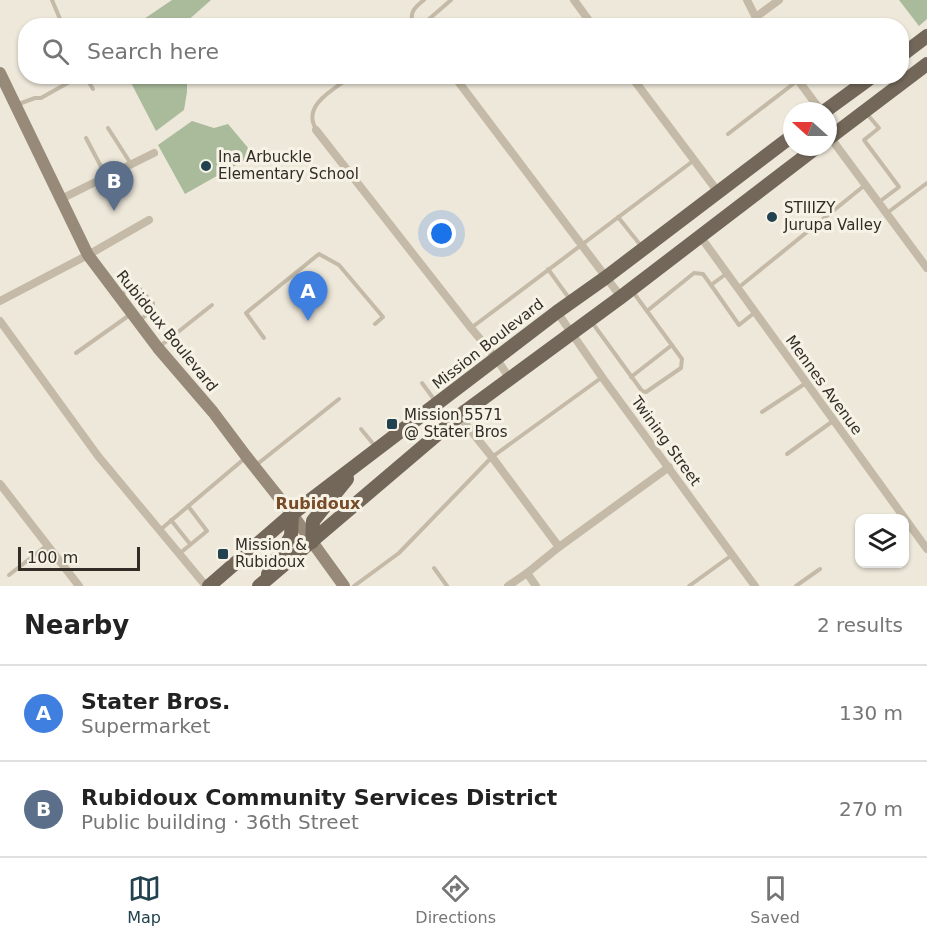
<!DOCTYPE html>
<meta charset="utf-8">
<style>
:root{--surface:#fff;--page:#f2f2f2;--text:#222;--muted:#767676;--line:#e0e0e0;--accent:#21424e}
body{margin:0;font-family:"DejaVu Sans",sans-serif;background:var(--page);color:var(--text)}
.controls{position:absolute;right:18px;bottom:18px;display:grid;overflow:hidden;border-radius:12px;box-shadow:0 2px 4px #0004}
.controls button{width:54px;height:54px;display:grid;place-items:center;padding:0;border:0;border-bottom:2px solid var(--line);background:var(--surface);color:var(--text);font:30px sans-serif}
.compass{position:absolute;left:783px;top:102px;width:54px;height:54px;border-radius:50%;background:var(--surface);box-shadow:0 2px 4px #0004;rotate:291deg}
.scale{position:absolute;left:18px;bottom:15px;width:122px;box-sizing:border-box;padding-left:6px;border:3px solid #322c27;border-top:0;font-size:16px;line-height:21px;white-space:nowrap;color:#322c27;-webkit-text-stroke:4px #f6f2e5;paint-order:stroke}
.you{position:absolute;left:442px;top:234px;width:21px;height:21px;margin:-15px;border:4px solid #fff;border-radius:50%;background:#1a73e8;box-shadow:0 0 0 9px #1a73e833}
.badge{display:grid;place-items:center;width:39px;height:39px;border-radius:50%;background:var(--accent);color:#fff;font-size:20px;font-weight:700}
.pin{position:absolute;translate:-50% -50px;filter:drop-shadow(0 2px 3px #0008)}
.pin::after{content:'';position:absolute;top:32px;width:21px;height:18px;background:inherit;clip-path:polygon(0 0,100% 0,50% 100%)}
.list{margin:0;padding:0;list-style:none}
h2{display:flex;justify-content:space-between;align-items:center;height:78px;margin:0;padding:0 24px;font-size:26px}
h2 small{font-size:20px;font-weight:400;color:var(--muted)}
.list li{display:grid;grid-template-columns:39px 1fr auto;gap:18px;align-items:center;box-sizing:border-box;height:96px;padding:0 24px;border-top:2px solid var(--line)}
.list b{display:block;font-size:22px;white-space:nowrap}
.list p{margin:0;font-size:20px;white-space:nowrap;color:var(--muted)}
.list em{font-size:20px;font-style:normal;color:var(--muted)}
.icon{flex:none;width:33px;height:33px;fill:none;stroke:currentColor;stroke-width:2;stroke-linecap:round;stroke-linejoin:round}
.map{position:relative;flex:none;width:927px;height:586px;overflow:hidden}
.search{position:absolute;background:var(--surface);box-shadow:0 2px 4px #0004;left:18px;right:18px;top:18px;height:66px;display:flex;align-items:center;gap:15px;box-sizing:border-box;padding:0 21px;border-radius:24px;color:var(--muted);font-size:22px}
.sheet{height:270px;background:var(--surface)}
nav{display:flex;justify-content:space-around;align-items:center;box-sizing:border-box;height:84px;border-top:2px solid var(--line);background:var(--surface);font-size:16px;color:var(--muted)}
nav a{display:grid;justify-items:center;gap:3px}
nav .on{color:var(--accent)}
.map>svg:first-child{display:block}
.green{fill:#aabb9b}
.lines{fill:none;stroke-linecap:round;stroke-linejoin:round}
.lane{stroke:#c4baa7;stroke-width:4}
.street{stroke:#c4baa7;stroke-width:8}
.secondary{stroke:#988a79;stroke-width:12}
.primary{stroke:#726759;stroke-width:14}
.poi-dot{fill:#21424e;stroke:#f6f2e5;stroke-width:2}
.labels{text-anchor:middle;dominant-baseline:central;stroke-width:6;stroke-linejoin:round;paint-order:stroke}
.poi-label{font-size:15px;fill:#322c27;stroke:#f6f2e5;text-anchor:start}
.street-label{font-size:15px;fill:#322c27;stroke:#f6f2e5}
.neighbourhood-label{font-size:16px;font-weight:bold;fill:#784b29;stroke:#f6f2e5}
</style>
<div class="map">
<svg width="927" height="586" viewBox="0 0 927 586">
<rect width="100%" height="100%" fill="#eee8da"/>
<!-- green -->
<g class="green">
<path d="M172 0H211L185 23 187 25H135Z"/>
<path d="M899 0H927V19L919 26Z"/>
<path d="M128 77H187V92L184 110 156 131Z"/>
<path d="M192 121 214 128 228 124 254 155 185 194 158 145Z"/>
</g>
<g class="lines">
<!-- lane -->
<g class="lane">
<path d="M52 0 63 26"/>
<path d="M415 26C407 14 415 7 424 0"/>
<path d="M421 26 451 0"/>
<path d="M85 76 93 89"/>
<path d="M16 105 35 98H41L80 76"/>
<path d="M867 114 879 128 864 140 899 187 879 202"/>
<path d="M108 128 131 164"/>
<path d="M316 129C301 105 336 88 352 76"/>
<path d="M728 134 797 81"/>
<path d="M86 138 106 176"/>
<path d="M887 213 927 183"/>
<path d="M618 217 642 247"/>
<path d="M548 269 569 298"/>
<path d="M711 285 739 325 754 313"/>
<path d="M738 288 865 185"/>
<path d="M633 292 647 311"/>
<path d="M120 295 133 287 137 286 153 303V309L139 321"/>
<path d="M591 321 642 391 646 392 681 368 682 359 647 311 694 273 703 274 711 285 726 274"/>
<path d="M471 328 693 161"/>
<path d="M264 338 246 313 319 254 339 265 383 317 375 324"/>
<path d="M159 347 212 305"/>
<path d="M76 353 131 314"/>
<path d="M631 377 672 345"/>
<path d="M422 383 436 402"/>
<path d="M762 412 806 383"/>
<path d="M361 429 375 446"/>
<path d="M787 454 833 421"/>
<path d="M255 466 339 399"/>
<path d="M171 520 190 544"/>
<path d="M160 530 244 459"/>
<path d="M179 554 207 531 188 506"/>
<path d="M434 568 447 586"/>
<path d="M9 575 46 546"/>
<path d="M354 586 399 553 492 457 601 378"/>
<path d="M689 586 732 555"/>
<path d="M796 586 820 569"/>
</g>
<!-- street -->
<g class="street">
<path d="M574 0 593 26"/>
<path d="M747 0 760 26"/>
<path d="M756 17 779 0"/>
<path d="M454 76 621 297"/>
<path d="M631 76 718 192"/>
<path d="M795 76 821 111"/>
<path d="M316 130 471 328 496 358 510 379"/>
<path d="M828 130 830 137 927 268"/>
<path d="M61 199 154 153"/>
<path d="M700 236 927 549"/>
<path d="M0 301 88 255 149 220"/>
<path d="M557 312 602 377 755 586"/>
<path d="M0 321 98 456 206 586"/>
<path d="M459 416 492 457 559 547"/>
<path d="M0 484 79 586"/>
<path d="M527 573 536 586"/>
<path d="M508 586 527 573 559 547 669 467"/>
</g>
<!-- secondary -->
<path class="secondary" d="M0 73 88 255 158 348 213 412 246 456 292 514 344 586"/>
<!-- primary -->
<g class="primary">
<path d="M902 55 927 36"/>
<path d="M825 111 873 76"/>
<path d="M828 139 927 64"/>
<path d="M312 542 313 521 347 479"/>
<path d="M268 574 291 536 292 514"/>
<path d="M209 586 292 514 557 312 605 278 792 136"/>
<path d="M259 586 459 416 621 297 817 147"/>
</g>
</g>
<!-- markers -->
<g class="poi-dot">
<circle cx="206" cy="166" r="6"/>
<circle cx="772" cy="217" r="6"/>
<rect x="386" y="418" width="12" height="12" rx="3"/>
<rect x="217" y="548" width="12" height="12" rx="3"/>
</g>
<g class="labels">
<!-- poi labels -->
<g class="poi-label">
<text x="218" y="157">Ina Arbuckle<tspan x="218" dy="17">Elementary School</tspan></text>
<text x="784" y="208">STIIIZY<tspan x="784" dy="17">Jurupa Valley</tspan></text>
<text x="404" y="415">Mission 5571<tspan x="404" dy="17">@ Stater Bros</tspan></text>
<text x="235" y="545">Mission &amp;<tspan x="235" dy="17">Rubidoux</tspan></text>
</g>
<!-- street labels -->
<g class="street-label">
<text transform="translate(167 331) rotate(51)">Rubidoux Boulevard</text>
<text transform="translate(488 344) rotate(-38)">Mission Boulevard</text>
<text transform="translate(824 385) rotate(54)">Mennes Avenue</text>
<text transform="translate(666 441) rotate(54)">Twining Street</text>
</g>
<!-- neighbourhood labels -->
<g class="neighbourhood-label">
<text x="318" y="503">Rubidoux</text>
</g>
</g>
</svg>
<div class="controls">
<button><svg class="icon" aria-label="layers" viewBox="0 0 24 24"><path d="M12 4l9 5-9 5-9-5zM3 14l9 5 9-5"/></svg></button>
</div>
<svg class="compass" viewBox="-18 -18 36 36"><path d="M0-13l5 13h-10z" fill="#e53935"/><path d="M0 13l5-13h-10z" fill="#767676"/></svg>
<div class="scale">100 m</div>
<div class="you"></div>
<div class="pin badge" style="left:308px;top:321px;background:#3f7fe0">A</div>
<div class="pin badge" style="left:114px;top:211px;background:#5c6f8a">B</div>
<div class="search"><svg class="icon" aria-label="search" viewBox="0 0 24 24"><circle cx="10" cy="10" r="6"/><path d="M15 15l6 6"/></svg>Search here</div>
</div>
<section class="sheet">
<h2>Nearby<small>2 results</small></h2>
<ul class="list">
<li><span class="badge" style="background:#3f7fe0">A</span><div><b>Stater Bros.</b><p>Supermarket</p></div><em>130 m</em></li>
<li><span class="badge" style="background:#5c6f8a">B</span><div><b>Rubidoux Community Services District</b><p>Public building · 36th Street</p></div><em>270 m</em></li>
</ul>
</section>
<nav>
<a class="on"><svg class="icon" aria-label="map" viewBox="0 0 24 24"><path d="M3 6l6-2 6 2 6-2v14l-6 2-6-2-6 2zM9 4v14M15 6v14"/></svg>Map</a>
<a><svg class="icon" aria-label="directions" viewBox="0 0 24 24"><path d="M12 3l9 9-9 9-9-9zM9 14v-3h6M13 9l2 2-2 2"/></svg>Directions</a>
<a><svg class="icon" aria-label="saved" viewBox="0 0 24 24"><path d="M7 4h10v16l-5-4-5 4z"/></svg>Saved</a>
</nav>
